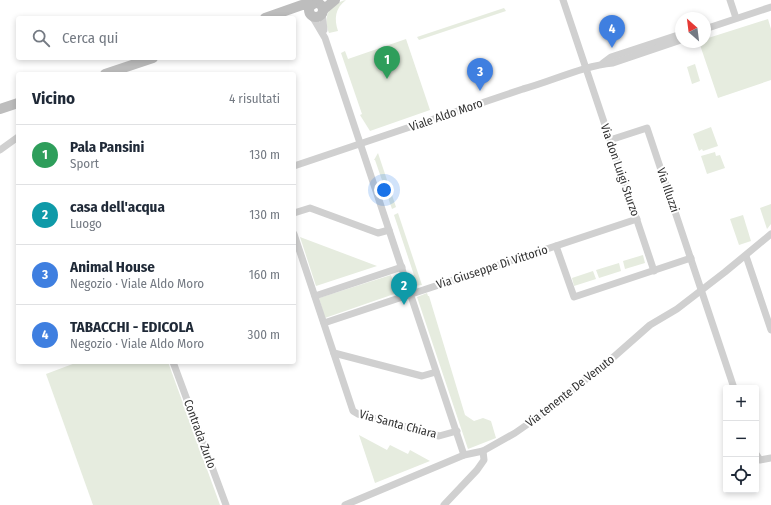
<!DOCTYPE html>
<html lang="it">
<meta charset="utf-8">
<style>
:root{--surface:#fff;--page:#f6f6f7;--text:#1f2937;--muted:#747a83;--line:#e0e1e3;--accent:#d93025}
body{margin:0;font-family:"Fira Sans Condensed",sans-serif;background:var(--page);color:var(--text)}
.controls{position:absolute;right:12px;bottom:12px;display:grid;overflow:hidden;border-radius:4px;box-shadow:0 2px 6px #0003}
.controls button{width:36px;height:36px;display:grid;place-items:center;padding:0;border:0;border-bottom:1px solid var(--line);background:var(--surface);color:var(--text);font:20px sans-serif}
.compass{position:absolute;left:675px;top:12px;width:36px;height:36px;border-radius:50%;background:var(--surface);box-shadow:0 2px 6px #0003;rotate:332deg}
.you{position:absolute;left:384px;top:190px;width:14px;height:14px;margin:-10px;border:3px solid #fff;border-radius:50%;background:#1a73e8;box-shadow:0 0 0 6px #1a73e833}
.badge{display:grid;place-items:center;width:26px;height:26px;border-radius:50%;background:var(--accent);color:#fff;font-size:13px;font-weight:700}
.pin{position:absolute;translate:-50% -33px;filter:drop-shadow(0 1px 2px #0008)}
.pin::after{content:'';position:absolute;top:21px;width:14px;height:12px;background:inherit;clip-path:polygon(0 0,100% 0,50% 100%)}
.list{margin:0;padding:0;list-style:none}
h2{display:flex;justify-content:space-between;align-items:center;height:52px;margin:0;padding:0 16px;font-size:17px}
h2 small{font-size:13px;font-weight:400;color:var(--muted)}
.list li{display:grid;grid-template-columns:26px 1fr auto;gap:12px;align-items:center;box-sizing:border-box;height:60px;padding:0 16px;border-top:1px solid var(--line)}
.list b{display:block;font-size:15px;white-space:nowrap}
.list p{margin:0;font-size:13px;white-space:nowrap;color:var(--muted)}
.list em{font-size:13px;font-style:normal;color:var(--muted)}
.icon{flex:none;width:22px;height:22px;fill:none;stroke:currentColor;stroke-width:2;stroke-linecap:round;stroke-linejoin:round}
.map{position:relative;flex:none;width:771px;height:505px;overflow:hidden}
.search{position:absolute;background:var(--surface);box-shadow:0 2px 6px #0003;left:16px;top:16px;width:280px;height:44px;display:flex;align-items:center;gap:10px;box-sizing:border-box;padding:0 14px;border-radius:4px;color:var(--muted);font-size:15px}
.panel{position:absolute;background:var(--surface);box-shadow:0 2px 6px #0003;left:16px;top:72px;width:280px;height:292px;border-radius:4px}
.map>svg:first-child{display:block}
.green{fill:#e6ecdf}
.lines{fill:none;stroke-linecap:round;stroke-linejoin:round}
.street{stroke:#d0d0d0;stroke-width:7}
.secondary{stroke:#bdbdbd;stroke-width:10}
.labels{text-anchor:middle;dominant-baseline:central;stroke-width:4;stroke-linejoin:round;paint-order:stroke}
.street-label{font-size:12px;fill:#333;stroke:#fff}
</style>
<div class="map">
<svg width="771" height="505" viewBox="0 0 771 505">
<rect width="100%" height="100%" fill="#fff"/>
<!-- green -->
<g class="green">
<path d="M346 0C335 8 334 19 338 31L329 33C323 17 328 4 346 0Z"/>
<path d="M504 8 506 11 419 40 417 37Z"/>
<path d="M768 19 771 29V80L718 98 699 42H705V39Z"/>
<path d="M406 39 430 110 370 131 360 115 362 114 341 53 345 51 348 59Z"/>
<path d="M695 64 700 81 692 84 687 67Z"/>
<path d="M711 127 718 146 703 151 702 149 699 151 693 134Z"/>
<path d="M715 152 716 156 720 155 725 168 707 174 701 156Z"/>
<path d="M378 153 396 207 392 209 375 160H374Z"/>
<path d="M771 204V224L767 229 760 208Z"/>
<path d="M398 213 422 285 414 286 410 277 414 275 394 215Z"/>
<path d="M743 215 751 241 739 245 730 219Z"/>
<path d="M300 237 377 266 316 286Z"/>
<path d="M643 255 645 263 625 269 623 261Z"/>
<path d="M619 263 621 271 599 278 596 270Z"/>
<path d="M593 271 596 279 574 286 572 278Z"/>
<path d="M391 275 397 293 325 318 319 298Z"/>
<path d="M427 293 428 296H429L465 415 474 421 483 418 491 421 496 438 468 449 417 297Z"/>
<path d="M78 362H168L220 505H93L46 374Z"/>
<path d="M359 435 387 450 390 445 408 454 410 450 430 461 375 483Z"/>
</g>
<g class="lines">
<!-- street -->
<g class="street">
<path d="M563 0 654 271"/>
<path d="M730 0 736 18"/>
<path d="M322 12 324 30"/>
<path d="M312 16 325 38 464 455"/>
<path d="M705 29 771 7"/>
<path d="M603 63 611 57 681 34"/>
<path d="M610 140 647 128 734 388"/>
<path d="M0 150 18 137"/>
<path d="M294 166 523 89C553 81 582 66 613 63L681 40"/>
<path d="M294 213 310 208 378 233 389 230"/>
<path d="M294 234 353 411 358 414 439 436 457 431"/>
<path d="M556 246 574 297 691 258"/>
<path d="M746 256 771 330"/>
<path d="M315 296 402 267"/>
<path d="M324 323 637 219"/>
<path d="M334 353 422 376 436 372"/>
<path d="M173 362 226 505"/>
<path d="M756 454 760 460 771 458"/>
<path d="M345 505 464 455 483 451 515 433 538 417 608 362 650 325 677 309 725 272 771 234"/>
<path d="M444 505 477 470 484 460 483 451"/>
</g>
<!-- secondary -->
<g class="secondary">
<circle cx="316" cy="10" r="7"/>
<path d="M323 10 335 0"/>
<path d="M265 18 302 5H312"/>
<path d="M105 74 153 58"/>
<path d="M0 109 18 103"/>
</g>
</g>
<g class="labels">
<!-- street labels -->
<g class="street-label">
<text transform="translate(446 115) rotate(-19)">Viale Aldo Moro</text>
<text transform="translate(620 170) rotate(71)">Via don Luigi Sturzo</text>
<text transform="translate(668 190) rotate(71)">Via Illuzzi</text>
<text transform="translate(492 267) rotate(-18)">Via Giuseppe Di Vittorio</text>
<text transform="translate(570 391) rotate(-38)">Via tenente De Venuto</text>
<text transform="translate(398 424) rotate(15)">Via Santa Chiara</text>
<text transform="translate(200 434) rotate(70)">Contrada Zurlo</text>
</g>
</g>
</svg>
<div class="controls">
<button>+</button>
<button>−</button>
<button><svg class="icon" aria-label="locate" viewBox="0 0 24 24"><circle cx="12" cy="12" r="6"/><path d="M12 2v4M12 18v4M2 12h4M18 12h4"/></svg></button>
</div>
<svg class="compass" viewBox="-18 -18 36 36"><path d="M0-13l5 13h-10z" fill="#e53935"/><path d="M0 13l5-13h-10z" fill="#747a83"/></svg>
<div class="you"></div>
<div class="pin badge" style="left:387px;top:79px;background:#2e9e5b">1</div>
<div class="pin badge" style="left:404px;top:305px;background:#0f9aa8">2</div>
<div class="pin badge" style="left:480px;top:91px;background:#3f7fe0">3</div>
<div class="pin badge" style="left:612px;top:48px;background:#3f7fe0">4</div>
<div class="search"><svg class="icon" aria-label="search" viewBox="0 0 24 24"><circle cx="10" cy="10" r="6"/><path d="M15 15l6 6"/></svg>Cerca qui</div>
<section class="panel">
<h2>Vicino<small>4 risultati</small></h2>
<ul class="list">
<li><span class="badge" style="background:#2e9e5b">1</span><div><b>Pala Pansini</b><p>Sport</p></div><em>130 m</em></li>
<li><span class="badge" style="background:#0f9aa8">2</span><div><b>casa dell'acqua</b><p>Luogo</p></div><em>130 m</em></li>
<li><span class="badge" style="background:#3f7fe0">3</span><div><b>Animal House</b><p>Negozio · Viale Aldo Moro</p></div><em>160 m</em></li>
<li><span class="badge" style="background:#3f7fe0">4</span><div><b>TABACCHI - EDICOLA</b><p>Negozio · Viale Aldo Moro</p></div><em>300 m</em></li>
</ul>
</section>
</div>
